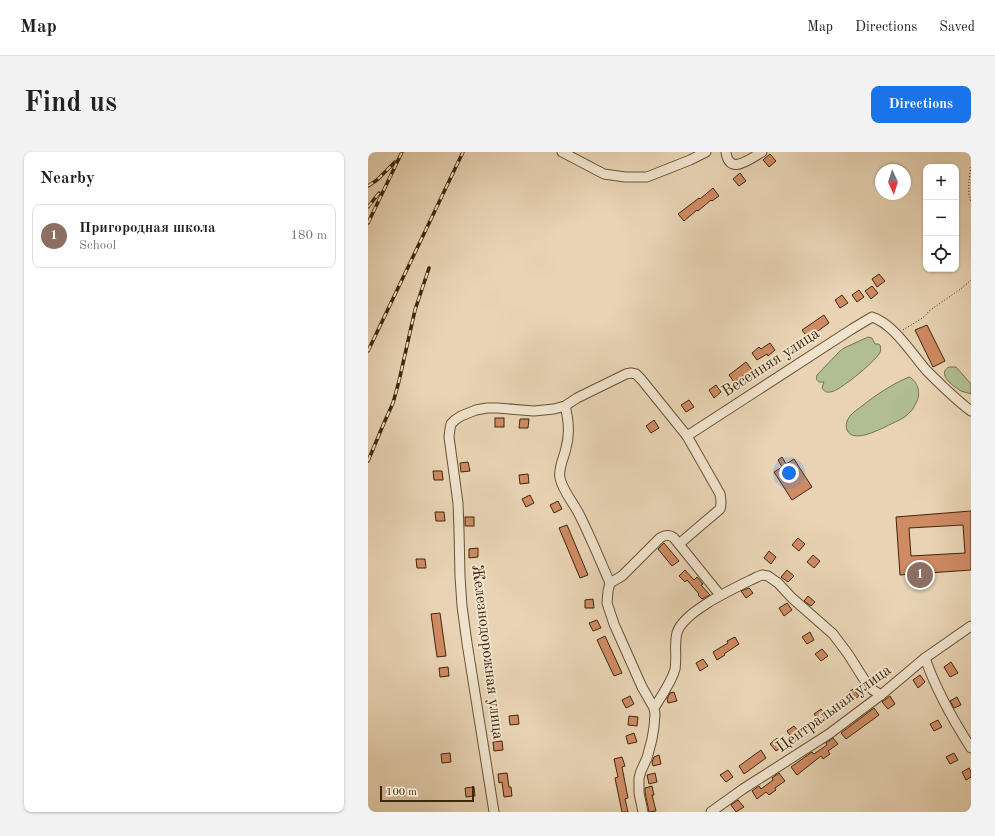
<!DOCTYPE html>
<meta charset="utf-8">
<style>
:root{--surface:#fff;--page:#f2f2f2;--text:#222;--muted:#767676;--line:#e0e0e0;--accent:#1a73e8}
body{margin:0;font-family:"Old Standard TT",serif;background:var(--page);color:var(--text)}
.controls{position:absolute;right:12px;top:12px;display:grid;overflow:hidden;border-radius:8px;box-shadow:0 1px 3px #0004}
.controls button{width:36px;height:36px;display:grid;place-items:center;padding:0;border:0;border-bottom:1px solid var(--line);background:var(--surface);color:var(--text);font:20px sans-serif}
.compass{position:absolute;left:507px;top:12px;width:36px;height:36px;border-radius:50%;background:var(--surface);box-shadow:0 1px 3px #0004;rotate:176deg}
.scale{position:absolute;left:12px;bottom:10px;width:94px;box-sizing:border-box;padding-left:4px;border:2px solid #3f270a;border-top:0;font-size:11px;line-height:14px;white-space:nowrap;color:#3f270a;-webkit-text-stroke:3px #f0e3ce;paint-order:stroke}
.you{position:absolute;left:421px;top:321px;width:14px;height:14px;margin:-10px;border:3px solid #fff;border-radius:50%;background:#1a73e8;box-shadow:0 0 0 6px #1a73e833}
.badge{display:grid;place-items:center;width:26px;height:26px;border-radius:50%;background:var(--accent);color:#fff;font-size:13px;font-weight:700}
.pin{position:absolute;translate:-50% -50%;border:2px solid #fff;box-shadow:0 1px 4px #0006}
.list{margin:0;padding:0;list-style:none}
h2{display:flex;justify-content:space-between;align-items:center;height:52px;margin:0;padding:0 16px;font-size:17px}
h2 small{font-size:13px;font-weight:400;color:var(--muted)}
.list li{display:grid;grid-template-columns:26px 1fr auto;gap:12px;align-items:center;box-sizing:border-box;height:64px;margin:0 8px 8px;padding:0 8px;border:1px solid var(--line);border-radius:8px}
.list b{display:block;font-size:15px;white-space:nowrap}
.list p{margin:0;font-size:13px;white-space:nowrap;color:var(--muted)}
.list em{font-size:13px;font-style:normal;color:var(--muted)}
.icon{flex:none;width:22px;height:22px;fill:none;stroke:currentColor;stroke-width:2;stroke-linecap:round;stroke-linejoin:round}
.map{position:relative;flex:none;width:603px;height:660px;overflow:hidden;border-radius:8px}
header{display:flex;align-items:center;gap:24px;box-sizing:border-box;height:56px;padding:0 20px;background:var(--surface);border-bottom:1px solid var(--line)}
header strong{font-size:19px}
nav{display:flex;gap:22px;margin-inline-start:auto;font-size:14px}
.intro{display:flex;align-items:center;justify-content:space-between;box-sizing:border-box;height:96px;padding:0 24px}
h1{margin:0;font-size:28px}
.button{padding:10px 18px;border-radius:8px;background:var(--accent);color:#fff;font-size:14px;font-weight:700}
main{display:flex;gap:24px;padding:0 24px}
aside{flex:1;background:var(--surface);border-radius:8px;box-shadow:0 1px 3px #0004}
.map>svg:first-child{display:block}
.green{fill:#b1be91;stroke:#78724e}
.building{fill:#cf8b64;stroke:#3f270a;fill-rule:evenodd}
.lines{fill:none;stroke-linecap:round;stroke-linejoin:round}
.minor-casing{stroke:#695234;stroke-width:11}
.path{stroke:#3f270a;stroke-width:1;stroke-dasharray:1 2;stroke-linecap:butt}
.minor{stroke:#f0e3ce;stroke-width:9}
.rail-casing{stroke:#3f270a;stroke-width:3.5}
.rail{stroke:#f0e3ce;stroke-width:2;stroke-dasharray:6;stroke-linecap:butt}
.labels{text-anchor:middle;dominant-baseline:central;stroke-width:4;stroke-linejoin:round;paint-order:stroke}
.street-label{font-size:16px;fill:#3f270a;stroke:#f0e3ce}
</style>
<header>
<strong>Map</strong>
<nav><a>Map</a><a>Directions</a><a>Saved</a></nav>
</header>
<div class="intro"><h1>Find us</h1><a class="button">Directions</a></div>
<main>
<aside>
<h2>Nearby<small></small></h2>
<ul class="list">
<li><span class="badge" style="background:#8d6e63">1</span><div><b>Пригородная школа</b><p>School</p></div><em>180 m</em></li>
</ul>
</aside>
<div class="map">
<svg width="603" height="660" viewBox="0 0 603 660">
<rect width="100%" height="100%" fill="#e8d4b4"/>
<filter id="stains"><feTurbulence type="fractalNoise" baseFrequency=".005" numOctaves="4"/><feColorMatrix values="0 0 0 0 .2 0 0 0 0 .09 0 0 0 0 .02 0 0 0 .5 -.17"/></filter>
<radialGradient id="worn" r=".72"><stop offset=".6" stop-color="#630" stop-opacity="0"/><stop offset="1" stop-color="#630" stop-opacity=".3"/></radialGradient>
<!-- green -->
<g class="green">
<path d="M500 185 504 186 507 192H510L512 193C513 197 513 199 511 202 506 210 471 240 462 240 458 241 456 239 454 236L456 230H451C448 228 448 226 449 223L472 199 476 196Z"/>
<path d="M581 215H588L603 232V242C600 241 596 240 593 239 586 235 568 222 581 215Z"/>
<path d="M541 225C546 227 548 231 550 236 551 242 551 246 548 251 546 254 546 257 543 259 537 267 526 270 517 275 508 279 485 291 479 278 477 273 479 268 482 264 485 260 490 257 494 254 506 244 526 231 541 225Z"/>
</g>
<!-- building -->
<g class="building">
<path d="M402 2 408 9 401 15 395 8Z"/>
<path d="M372 21 378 29 371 34 365 27Z"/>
<path d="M345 36 351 44 344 49 343 48 330 59 329 58 316 69 310 62 331 46 332 47Z"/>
<path d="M511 122 517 129 509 135 504 127Z"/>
<path d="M504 134 510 141 503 147 497 139Z"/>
<path d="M491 138 496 145 489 150 484 143Z"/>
<path d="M474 143 480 151 472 156 467 148Z"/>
<path d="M456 163 461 171 440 186 434 178Z"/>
<path d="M559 173 577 209 565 215 547 178Z"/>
<path d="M402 191 407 198 400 204 399 202 389 208 384 201 391 195 393 197Z"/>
<path d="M378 210 384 218 366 230 361 223Z"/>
<path d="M348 233 353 240 346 246 341 238Z"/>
<path d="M321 248 326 255 318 260 313 253Z"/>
<rect x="127" y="266" width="9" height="9"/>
<path d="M152 267H161L160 276H151Z"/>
<path d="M286 268 291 276 283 281 278 274Z"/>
<path d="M414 305 418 312 426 307 444 335 424 348 406 320 414 315 410 308Z"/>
<path d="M100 310 102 319 93 320 92 311Z"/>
<path d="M65 319H74L75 328H66Z"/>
<path d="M160 322 161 331 152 332 151 323Z"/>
<path d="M162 343 166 351 158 355 154 347Z"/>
<path d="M190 349 194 357 186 361 182 353Z"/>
<path d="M603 359V418L532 423 528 365ZM595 373 597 401 543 404 541 376Z"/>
<path d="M67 360H76L77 369H68Z"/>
<rect x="97" y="365" width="9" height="9"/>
<path d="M199 373 220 423 212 426 191 376Z"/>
<path d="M430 386 437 392 431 399 424 393Z"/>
<path d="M296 391 311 409 304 414 290 397Z"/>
<path d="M110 396V405L101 406V397Z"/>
<path d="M401 399 408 405 403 412 396 406Z"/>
<path d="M445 403 452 409 446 416 439 410Z"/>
<path d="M48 407H57L58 416H49Z"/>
<path d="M317 418 326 428 329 425 335 432 333 433 342 443 334 447 330 443 331 442 319 428 317 430 311 424Z"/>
<path d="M419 418 426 424 420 430 413 425Z"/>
<path d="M381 436 385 441 378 446 373 439Z"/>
<path d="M440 444 447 450 443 454 436 449Z"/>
<path d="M225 447 226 456H217V448Z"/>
<path d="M419 451 424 458 416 464 411 456Z"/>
<path d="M72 461 78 504 69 505 63 462Z"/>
<path d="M229 468 233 476 225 479 221 471Z"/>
<path d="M442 480 446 488 439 492 434 485Z"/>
<path d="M237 484 254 521 246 524 229 488Z"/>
<path d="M367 485 371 492 356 502 357 503 349 508 345 500 360 491 359 489Z"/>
<path d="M454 497 460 504 453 509 447 502Z"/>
<path d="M335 507 340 514 332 519 328 511Z"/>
<path d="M583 510 590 521 582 525 576 515Z"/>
<path d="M80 515 81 524 72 525 71 516Z"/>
<path d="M552 523 557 530 550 536 545 528Z"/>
<path d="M485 537 491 544 484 549 478 542Z"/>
<path d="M306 540 309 549 300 551 299 547 302 541Z"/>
<path d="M262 544 266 552 258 556 254 548Z"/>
<path d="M522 544 527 552 520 557 514 550Z"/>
<path d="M589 545 593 553 586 556 582 549Z"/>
<path d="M506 556 511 563 478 587 473 581Z"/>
<path d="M453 557 459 565 452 570 446 562Z"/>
<path d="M150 563 151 572 142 573 141 564Z"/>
<path d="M261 564 270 565 269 574 260 573Z"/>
<path d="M570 568 574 575 566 579 562 572Z"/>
<path d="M426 574 432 581 425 587 419 579Z"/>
<path d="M266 581 269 590 260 592 258 584Z"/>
<path d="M409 586 415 594 408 599 402 592Z"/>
<path d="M465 586 470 592 460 599 462 602 455 607 453 604 429 623 423 615 444 600 446 602 459 593 458 591Z"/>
<path d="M134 589 135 598 126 599 125 590Z"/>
<path d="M393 598 398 606 376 622 371 614Z"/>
<path d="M82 601 83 610 74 611 73 602Z"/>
<path d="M586 601 590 608 582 612 578 605Z"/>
<path d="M291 603 293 612 285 614 284 610 286 605Z"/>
<path d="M254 605 257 614 254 615 260 646 257 647 260 660H254L247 626 250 625 246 607Z"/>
<path d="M601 616 603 619V625L598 628 594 620Z"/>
<path d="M360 618 365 625 358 630 352 623Z"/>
<path d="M139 621 141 635H143L144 644 136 645 134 630 131 631 130 622Z"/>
<path d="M287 621 289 630 281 632 279 623Z"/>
<path d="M411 621 417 629 407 636 408 638 401 643 398 640 389 647 384 639 391 634 393 637 405 628 404 626Z"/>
<path d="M284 634 286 643H284L288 659 281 660 277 640V636Z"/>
<path d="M106 635 107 644 98 645 97 636Z"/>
<path d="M370 648 376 655 368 660 363 653Z"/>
</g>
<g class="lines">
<!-- minor casing -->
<g class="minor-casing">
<g id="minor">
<path d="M194 0 236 22 257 25H279L322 8 338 0"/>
<path d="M358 0C361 24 382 7 394 0"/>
<path d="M197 254C201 269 202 282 198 296 196 306 190 316 192 326 195 340 206 351 212 364 223 386 232 408 242 431L240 439 239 451 246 472 274 535 286 556 287 562 286 575 284 587 279 606 273 619 271 626V641L275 660"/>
<path d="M319 284 484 177 504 165C526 172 544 202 559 219 573 233 587 247 603 259"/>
<path d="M242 431 254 424 292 386C297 383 301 382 306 386L352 443"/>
<path d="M557 506C568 538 585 568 603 596"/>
<path d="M286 556C293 545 304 529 307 517 309 505 306 492 309 481 315 459 369 435 389 425L394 423 400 424 410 431 424 446 465 482 480 502 499 532 505 538 513 543"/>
<path d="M126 660 99 491 94 454 92 424 91 378 90 351 81 285 82 277 83 272 87 268 93 264 108 258 119 256H129L166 259 186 257 197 254 209 246 258 222 263 221 268 222 273 227 319 284 352 342C353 348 354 352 352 357L311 392"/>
<path d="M343 660 375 637 461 582 513 543 557 506 603 474"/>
</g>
</g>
<!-- path -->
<g class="path">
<path d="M603 15C601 27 599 39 603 50"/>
<path d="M535 178 556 165 561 159 594 136 603 128"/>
</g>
<!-- minor -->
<use href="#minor" class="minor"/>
<!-- rail casing -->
<g class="rail-casing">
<g id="rail">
<path d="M0 34 9 28 27 10"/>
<path d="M0 55 11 41"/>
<path d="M0 71 34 0"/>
<path d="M0 199 95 0"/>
<path d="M0 309 16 271 25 251 31 229 47 158 61 116"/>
</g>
</g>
<!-- rail -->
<use href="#rail" class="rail"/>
</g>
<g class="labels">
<!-- street labels -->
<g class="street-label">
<text transform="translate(403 211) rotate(-33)">Весенняя улица</text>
<text transform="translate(119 500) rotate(83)">Железнодорожная улица</text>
<text transform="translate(466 557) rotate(-36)">Центральная улица</text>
</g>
</g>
<rect width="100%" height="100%" filter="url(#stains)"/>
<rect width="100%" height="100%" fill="url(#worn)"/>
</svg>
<div class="controls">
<button>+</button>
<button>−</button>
<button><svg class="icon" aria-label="locate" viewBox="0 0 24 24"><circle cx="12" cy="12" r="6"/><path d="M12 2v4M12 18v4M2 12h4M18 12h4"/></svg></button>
</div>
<svg class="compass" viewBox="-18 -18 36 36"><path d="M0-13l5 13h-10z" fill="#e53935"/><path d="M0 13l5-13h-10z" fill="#767676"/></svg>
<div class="scale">100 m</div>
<div class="you"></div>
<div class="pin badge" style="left:552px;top:423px;background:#8d6e63">1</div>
</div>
</main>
